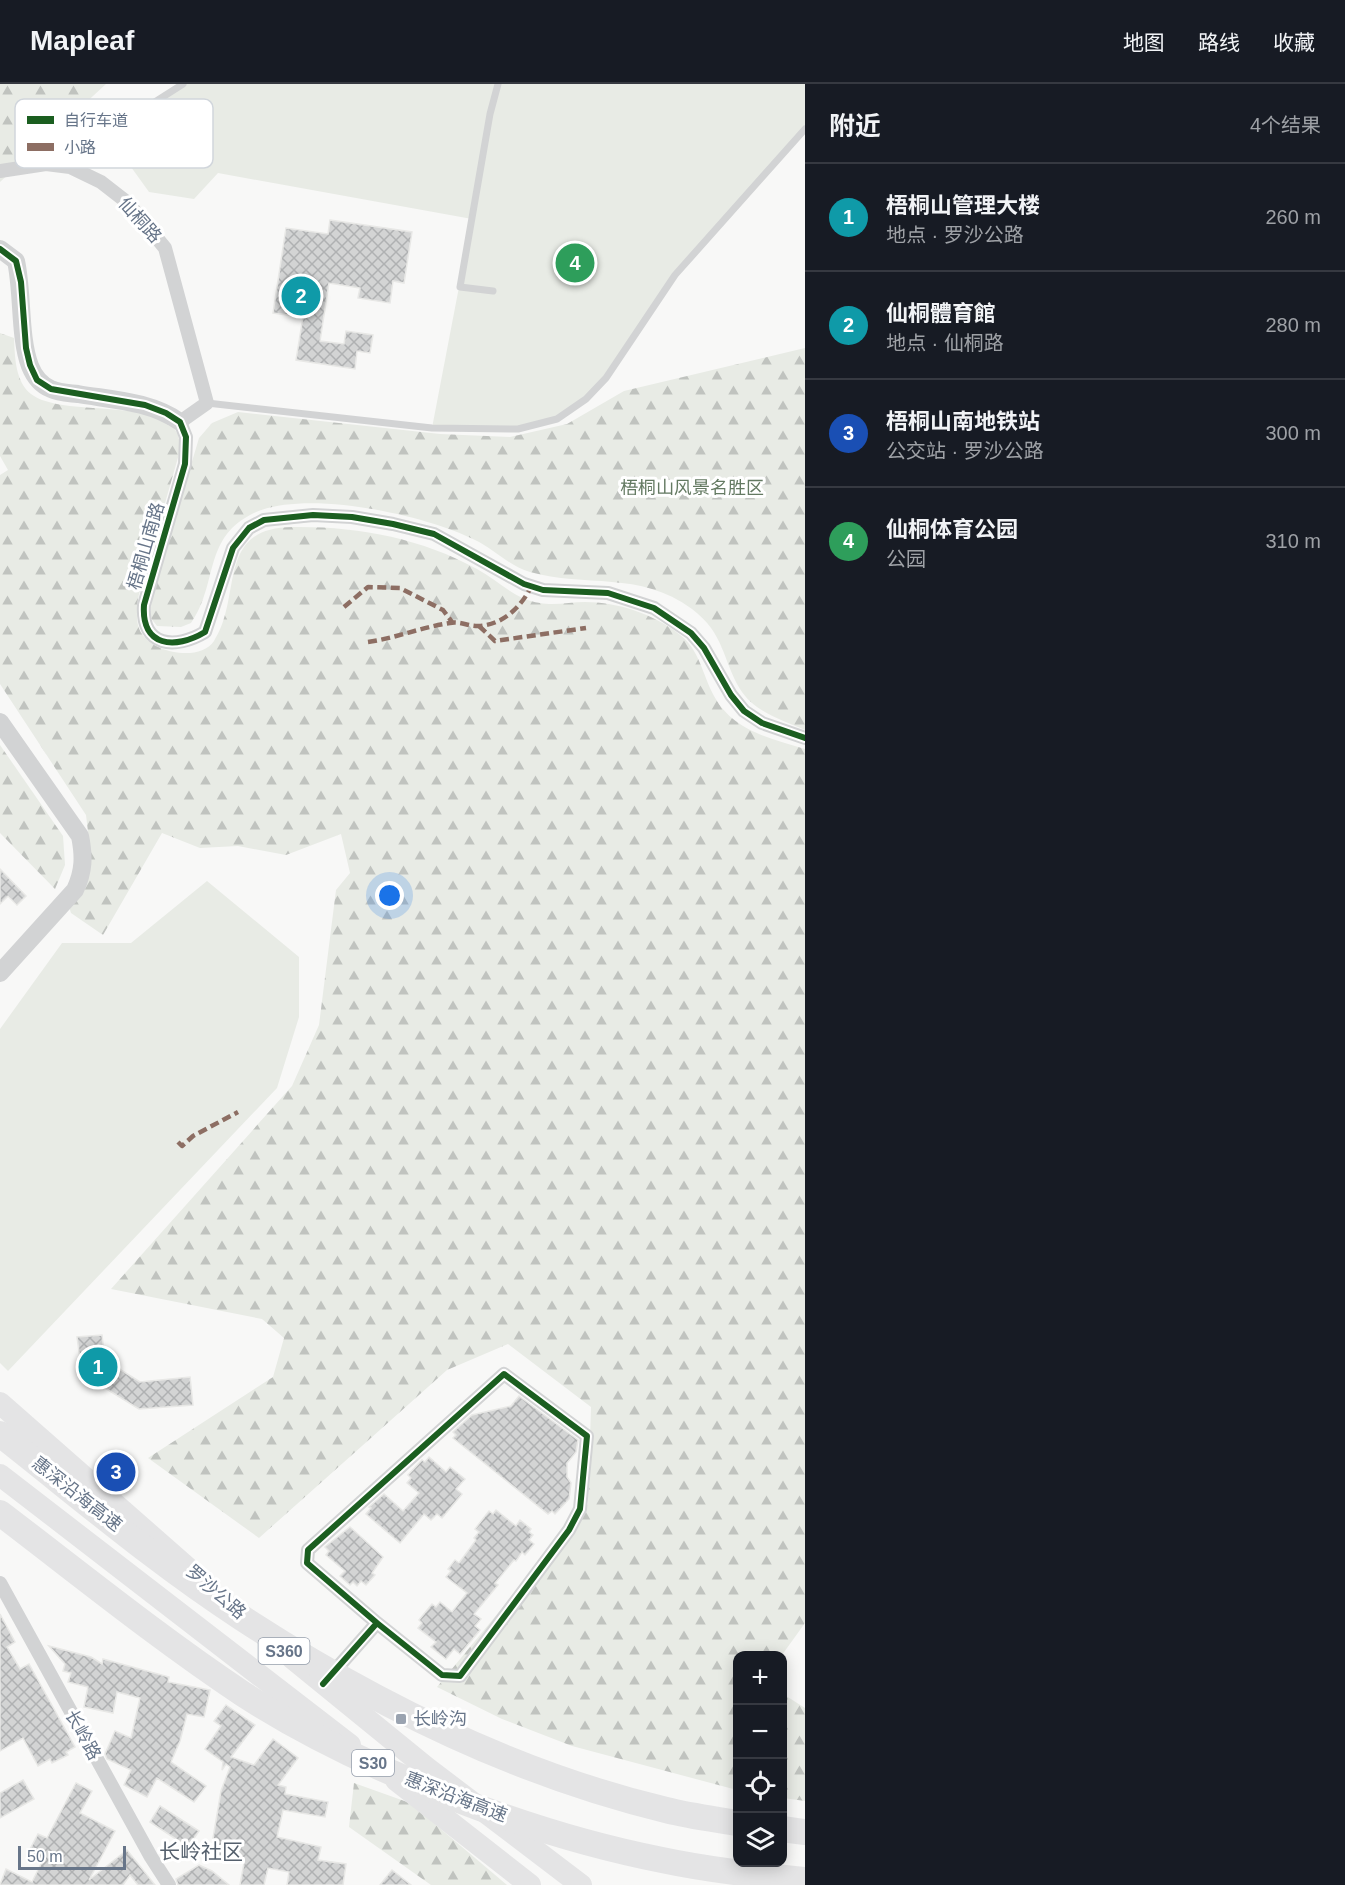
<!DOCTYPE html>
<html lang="zh">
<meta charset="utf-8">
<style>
:root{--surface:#171b24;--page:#242831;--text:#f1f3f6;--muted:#9ea1a6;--line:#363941;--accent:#d93025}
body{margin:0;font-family:Arial,"Noto Sans SC",sans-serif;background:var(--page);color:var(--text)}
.controls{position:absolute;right:18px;bottom:18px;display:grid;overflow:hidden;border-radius:12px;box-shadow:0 3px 15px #0003}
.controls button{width:54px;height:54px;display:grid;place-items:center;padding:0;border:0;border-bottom:2px solid var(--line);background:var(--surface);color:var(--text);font:30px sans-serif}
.scale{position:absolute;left:18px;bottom:15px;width:108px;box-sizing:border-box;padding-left:6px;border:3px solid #677589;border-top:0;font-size:16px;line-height:21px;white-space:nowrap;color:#677589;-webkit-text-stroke:4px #fff;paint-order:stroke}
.you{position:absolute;left:390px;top:812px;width:21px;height:21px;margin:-15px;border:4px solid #fff;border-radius:50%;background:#1a73e8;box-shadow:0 0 0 9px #1a73e833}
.badge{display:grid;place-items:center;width:39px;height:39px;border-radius:50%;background:var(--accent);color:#fff;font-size:20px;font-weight:700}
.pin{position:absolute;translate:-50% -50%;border:3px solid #fff;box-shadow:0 2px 6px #0006}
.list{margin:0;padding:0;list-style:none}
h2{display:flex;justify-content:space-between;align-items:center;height:78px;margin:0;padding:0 24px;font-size:26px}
h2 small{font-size:20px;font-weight:400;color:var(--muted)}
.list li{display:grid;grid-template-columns:39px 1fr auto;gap:18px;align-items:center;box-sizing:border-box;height:108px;padding:0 24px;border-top:2px solid var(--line)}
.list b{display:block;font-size:22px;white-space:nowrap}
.list p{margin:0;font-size:20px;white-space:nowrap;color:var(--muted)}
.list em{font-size:20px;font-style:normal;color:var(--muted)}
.icon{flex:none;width:33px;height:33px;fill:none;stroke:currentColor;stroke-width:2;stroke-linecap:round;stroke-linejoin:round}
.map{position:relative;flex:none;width:805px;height:1801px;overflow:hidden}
header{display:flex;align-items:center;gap:36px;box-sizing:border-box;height:84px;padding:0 30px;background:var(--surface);border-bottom:2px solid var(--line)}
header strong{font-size:28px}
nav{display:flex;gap:33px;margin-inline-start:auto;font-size:21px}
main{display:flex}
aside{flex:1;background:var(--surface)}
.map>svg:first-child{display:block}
.forest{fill:url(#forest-firs)}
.green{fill:#e8ebe5}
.building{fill:url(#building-cross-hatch);stroke:#e8e8e6;stroke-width:1.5}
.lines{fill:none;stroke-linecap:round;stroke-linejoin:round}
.service{stroke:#d2d3d4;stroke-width:7}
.minor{stroke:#d2d3d4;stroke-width:14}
.tertiary{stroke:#d2d3d4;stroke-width:18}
.primary{stroke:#e4e4e5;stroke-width:22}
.motorway{stroke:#e4e4e5;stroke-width:26}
.quiet{stroke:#8d6e63;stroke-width:4.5;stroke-dasharray:9 4.5;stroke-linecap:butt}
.cycleway-casing{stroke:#fff;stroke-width:10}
.cycleway{stroke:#1b5e20;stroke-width:6}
.poi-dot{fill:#9aa3b0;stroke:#fff;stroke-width:2}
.labels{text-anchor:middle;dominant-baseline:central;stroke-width:6;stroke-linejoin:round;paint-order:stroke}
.shield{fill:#fff;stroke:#959eac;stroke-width:1.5}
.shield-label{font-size:16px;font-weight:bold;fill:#677589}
.street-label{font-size:18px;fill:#677589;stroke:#fff}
.park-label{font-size:18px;fill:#647a62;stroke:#fff}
.poi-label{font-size:18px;fill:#677589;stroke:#fff;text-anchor:start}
.quarter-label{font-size:21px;fill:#55606d;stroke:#fff}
.key{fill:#fff;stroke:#d1d6dc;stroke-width:1.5}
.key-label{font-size:16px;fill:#677589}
</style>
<header>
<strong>Mapleaf</strong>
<nav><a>地图</a><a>路线</a><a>收藏</a></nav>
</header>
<main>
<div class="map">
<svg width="805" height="1801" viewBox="0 0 805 1801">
<defs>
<pattern id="forest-firs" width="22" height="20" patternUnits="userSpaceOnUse" patternTransform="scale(1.5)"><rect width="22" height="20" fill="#e8ebe5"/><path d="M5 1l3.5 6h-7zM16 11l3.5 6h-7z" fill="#c0c3bf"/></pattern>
<pattern id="building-cross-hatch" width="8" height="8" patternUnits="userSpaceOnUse" patternTransform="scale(1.5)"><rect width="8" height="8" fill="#d3d4d4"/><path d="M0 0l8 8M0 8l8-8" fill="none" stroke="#afb1b2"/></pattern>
</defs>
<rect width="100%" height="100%" fill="#f8f8f7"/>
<!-- forest -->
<g class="forest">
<path d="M0 0H106L0 98Z"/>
<path d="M0 249 14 254C15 273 15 297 31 310 61 334 164 313 178 351 180 356 179 365 179 370L138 514C137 526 135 540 142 550 154 569 200 578 214 557 243 513 215 443 293 443 356 442 421 454 477 485 499 497 514 515 540 519 554 522 571 518 585 518 618 518 653 530 679 550 700 566 702 590 714 612 733 647 770 654 805 665V1539L782 1571 738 1572 737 1706 572 1662 502 1635 437 1603 588 1420 591 1323 508 1260 447 1286 259 1454 148 1374 273 1293 284 1254 262 1235 111 1205 292 1002 319 941 336 806 350 789 341 750 286 771 238 762 200 764 162 749 103 851 71 829 65 810 89 756 86 731 0 600V391L8 386 0 372Z"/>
<path d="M805 264V646C782 636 754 628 740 605 722 575 725 550 692 525 639 486 585 504 530 488 509 482 494 465 475 456 426 431 301 403 250 431 203 456 218 501 191 539L181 543 157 542 150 533 152 513 199 354 212 339 238 328 440 350 510 353 567 340 624 307Z"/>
<path d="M0 661 63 752 65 781 55 805 0 749Z"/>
<path d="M783 1610 805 1624V1717L783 1714Z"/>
<path d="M354 1699 410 1719 507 1801H431L349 1743Z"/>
</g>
<!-- green -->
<g class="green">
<path d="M183 0H805V45L675 191 606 294 557 335 536 342 432 344 472 135 218 89 194 115 149 108 126 76 125 37Z"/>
<path d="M207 797 299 873V933L277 1004 8 1287 0 1279V945L62 859H131Z"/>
</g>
<!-- building -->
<g class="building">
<path d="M330 136 412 148 404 199 393 197 390 219 358 214 360 204 329 199 320 257 344 260 346 247 373 251 370 269 357 267 355 285 296 276 303 233 273 229 286 144 328 150Z"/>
<path d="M0 785 26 812 17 821 8 812 0 820Z"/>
<path d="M102 1251 105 1276 140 1298 190 1293 193 1321 139 1325 82 1290 77 1253Z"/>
<path d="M519 1312 578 1356 576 1368 567 1379V1393L571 1399 569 1415 555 1430 552 1427 548 1430 453 1354 456 1351 453 1348 472 1331 511 1322Z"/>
<path d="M429 1373 446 1388 450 1383 465 1395 456 1405 462 1410 442 1434 437 1430 431 1436 424 1430 400 1459 366 1430 371 1424 369 1423 384 1410 403 1427 419 1409 407 1399 411 1394 408 1391 422 1376 425 1378Z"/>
<path d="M496 1426 516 1442 520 1436 531 1445 529 1448 533 1451 529 1456 534 1460 525 1471 522 1468 516 1477 514 1476 495 1499 498 1501 474 1530 481 1535 475 1542 480 1546 460 1570 454 1565 446 1575 431 1563 436 1558 418 1544 422 1539 419 1536 432 1520 436 1523 440 1518 452 1528 467 1509 446 1493 451 1487 448 1485 455 1476 459 1479 476 1456 474 1454 479 1448 475 1445 489 1427 493 1430Z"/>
<path d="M350 1443 383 1473 372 1489 375 1491 366 1501 361 1497 357 1502 353 1498 350 1501 340 1492 345 1487 326 1471 329 1467 325 1463Z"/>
<path d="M0 1530 15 1558 7 1563 20 1585 29 1580 75 1663 66 1668 68 1671 52 1679 50 1675 38 1682 23 1654 0 1667Z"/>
<path d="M49 1562 91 1573 102 1580 103 1575 169 1593 168 1598 210 1606 204 1633 187 1630 180 1657 171 1678 206 1702 194 1718 157 1694 147 1713 124 1701 131 1686 107 1675 105 1670 115 1647 131 1654 140 1614 117 1608 113 1629 84 1623 88 1603 68 1598 71 1589 63 1587 65 1580Z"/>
<path d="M226 1621 255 1641 231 1673 254 1681 273 1655 298 1674 278 1701 286 1703 285 1710 328 1718 325 1733 283 1726 277 1753 321 1763 318 1776 346 1780 343 1801H287L289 1788 268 1784 264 1801H240L244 1779 210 1772 221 1707 230 1683 226 1680 222 1686 223 1678 205 1665 221 1642 214 1637Z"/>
<path d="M23 1696 34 1715 0 1734V1709Z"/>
<path d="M76 1699 92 1707 80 1729 115 1747 89 1796 127 1766 155 1801H138L130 1791 123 1801H0L6 1785 32 1798 42 1778 27 1771 38 1750 47 1754Z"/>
<path d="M160 1722 199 1747 188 1763 150 1738Z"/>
<path d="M199 1781 212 1787 229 1801H178L176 1795Z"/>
<path d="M392 1786 411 1801H380Z"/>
</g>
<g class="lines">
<!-- service -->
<g class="service">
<path d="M48 79 125 37 183 0"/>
<path d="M493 207 460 203 490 30 498 0"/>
<path d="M207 319 432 344 518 345 557 335 586 315 606 294 675 191 805 45"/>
</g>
<!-- minor -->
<g class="minor">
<path d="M0 87 46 80 70 83 101 98 128 119 165 164 207 319 180 338 186 353 185 380 144 521C141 563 175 566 205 548L233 464 249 444 264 436 313 431 352 433 393 440 434 450 524 500 543 506 608 509 654 524 691 549 704 564 731 611 744 627 762 639 805 654"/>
<path d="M0 1499 151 1773 169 1801"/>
<path d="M330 1592 377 1539 442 1591 460 1592 569 1446 580 1425 587 1352 504 1290 308 1466 307 1479 377 1539"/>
</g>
<!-- tertiary -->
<g class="tertiary">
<path d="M0 165 16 177C23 209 19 253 30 282 34 292 41 301 51 305 59 309 70 309 78 310 113 316 150 317 180 338"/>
<path d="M0 638 80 752C84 772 84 787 75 806L0 889"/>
</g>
<!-- primary -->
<g class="primary">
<path d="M0 1319 190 1486"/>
<path d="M0 1391 350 1661"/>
<path d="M292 1574 427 1684 581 1801"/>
<path d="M396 1696 530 1801"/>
</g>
<!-- motorway -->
<g class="motorway">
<path d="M0 1350C79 1412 157 1479 242 1534 371 1618 516 1690 666 1726 689 1732 714 1735 738 1739"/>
<path d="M0 1429C80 1490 159 1554 243 1610 357 1684 529 1750 662 1776 709 1786 757 1791 805 1796"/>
<path d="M782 1745 805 1748"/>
</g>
<!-- quiet -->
<g class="quiet">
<path d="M344 523 368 503 400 504 443 526 452 538"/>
<path d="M479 542 495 557 586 544"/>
<path d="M368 558C396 554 422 543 450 539 459 537 468 542 478 542 503 541 521 523 531 503"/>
<path d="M178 1058 182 1062 193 1052 238 1028"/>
</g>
<!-- cycleway casing -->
<g class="cycleway-casing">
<g id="cycleway">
<path d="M0 165 16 177 21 198 26 264 30 281 37 296 51 305 145 321 166 329 180 338 186 353 185 380 144 521C141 563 175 566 205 548L233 464 249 444 264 436 313 431 352 433 393 440 434 450 524 500 543 506 608 509 654 524 691 549 704 564 731 611 744 627 762 639 805 654"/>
<path d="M323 1600 377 1539 442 1591 460 1592 569 1446 580 1425 587 1352 504 1290 308 1466 307 1479 377 1539"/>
</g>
</g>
<!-- cycleway -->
<use href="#cycleway" class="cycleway"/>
</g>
<!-- markers -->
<rect class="poi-dot" x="395" y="1629" width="12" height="12" rx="3"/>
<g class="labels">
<!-- shield labels -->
<g class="shield">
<rect x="258.5" y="1554" width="51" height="26" rx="4.5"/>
<rect x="352" y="1666" width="42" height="26" rx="4.5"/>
</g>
<g class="shield-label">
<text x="284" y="1567">S360</text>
<text x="373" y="1679">S30</text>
</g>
<!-- street labels -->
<g class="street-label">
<text transform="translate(140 136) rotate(48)">仙桐路</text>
<text transform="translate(146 462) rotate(-74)">梧桐山南路</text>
<text transform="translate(77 1410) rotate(38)">惠深沿海高速</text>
<text transform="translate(216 1508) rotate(41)">罗沙公路</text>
<text transform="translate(83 1651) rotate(61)">长岭路</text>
<text transform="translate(456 1713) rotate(21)">惠深沿海高速</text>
</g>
<!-- park labels -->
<g class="park-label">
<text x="692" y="404">梧桐山风景名胜区</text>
</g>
<!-- poi labels -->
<g class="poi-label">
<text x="413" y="1635">长岭沟</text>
</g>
<!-- quarter labels -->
<g class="quarter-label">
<text x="201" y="1767">长岭社区</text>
</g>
</g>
<!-- legend -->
<rect x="15" y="15" width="198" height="69" rx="9" class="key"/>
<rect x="27" y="32" width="27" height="8" fill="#1b5e20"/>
<rect x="27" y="59" width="27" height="8" fill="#8d6e63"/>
<g class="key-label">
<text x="64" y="42">自行车道</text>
<text x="64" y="69">小路</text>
</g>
</svg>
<div class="controls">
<button>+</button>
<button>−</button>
<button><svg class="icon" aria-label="locate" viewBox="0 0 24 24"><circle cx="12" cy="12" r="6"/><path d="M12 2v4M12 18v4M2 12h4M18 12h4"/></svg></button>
<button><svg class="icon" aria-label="layers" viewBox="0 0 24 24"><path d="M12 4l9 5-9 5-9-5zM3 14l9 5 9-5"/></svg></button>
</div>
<div class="scale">50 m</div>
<div class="you"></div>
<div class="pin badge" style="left:98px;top:1283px;background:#0f9aa8">1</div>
<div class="pin badge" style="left:301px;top:212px;background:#0f9aa8">2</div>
<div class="pin badge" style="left:116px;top:1388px;background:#1a4fb4">3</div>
<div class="pin badge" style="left:575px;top:179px;background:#2e9e5b">4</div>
</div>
<aside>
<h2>附近<small>4个结果</small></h2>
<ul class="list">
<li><span class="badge" style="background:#0f9aa8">1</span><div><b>梧桐山管理大楼</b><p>地点 · 罗沙公路</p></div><em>260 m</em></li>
<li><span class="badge" style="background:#0f9aa8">2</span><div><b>仙桐體育館</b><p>地点 · 仙桐路</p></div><em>280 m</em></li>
<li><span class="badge" style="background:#1a4fb4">3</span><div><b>梧桐山南地铁站</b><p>公交站 · 罗沙公路</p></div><em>300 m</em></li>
<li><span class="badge" style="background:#2e9e5b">4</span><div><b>仙桐体育公园</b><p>公园</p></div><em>310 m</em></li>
</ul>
</aside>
</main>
